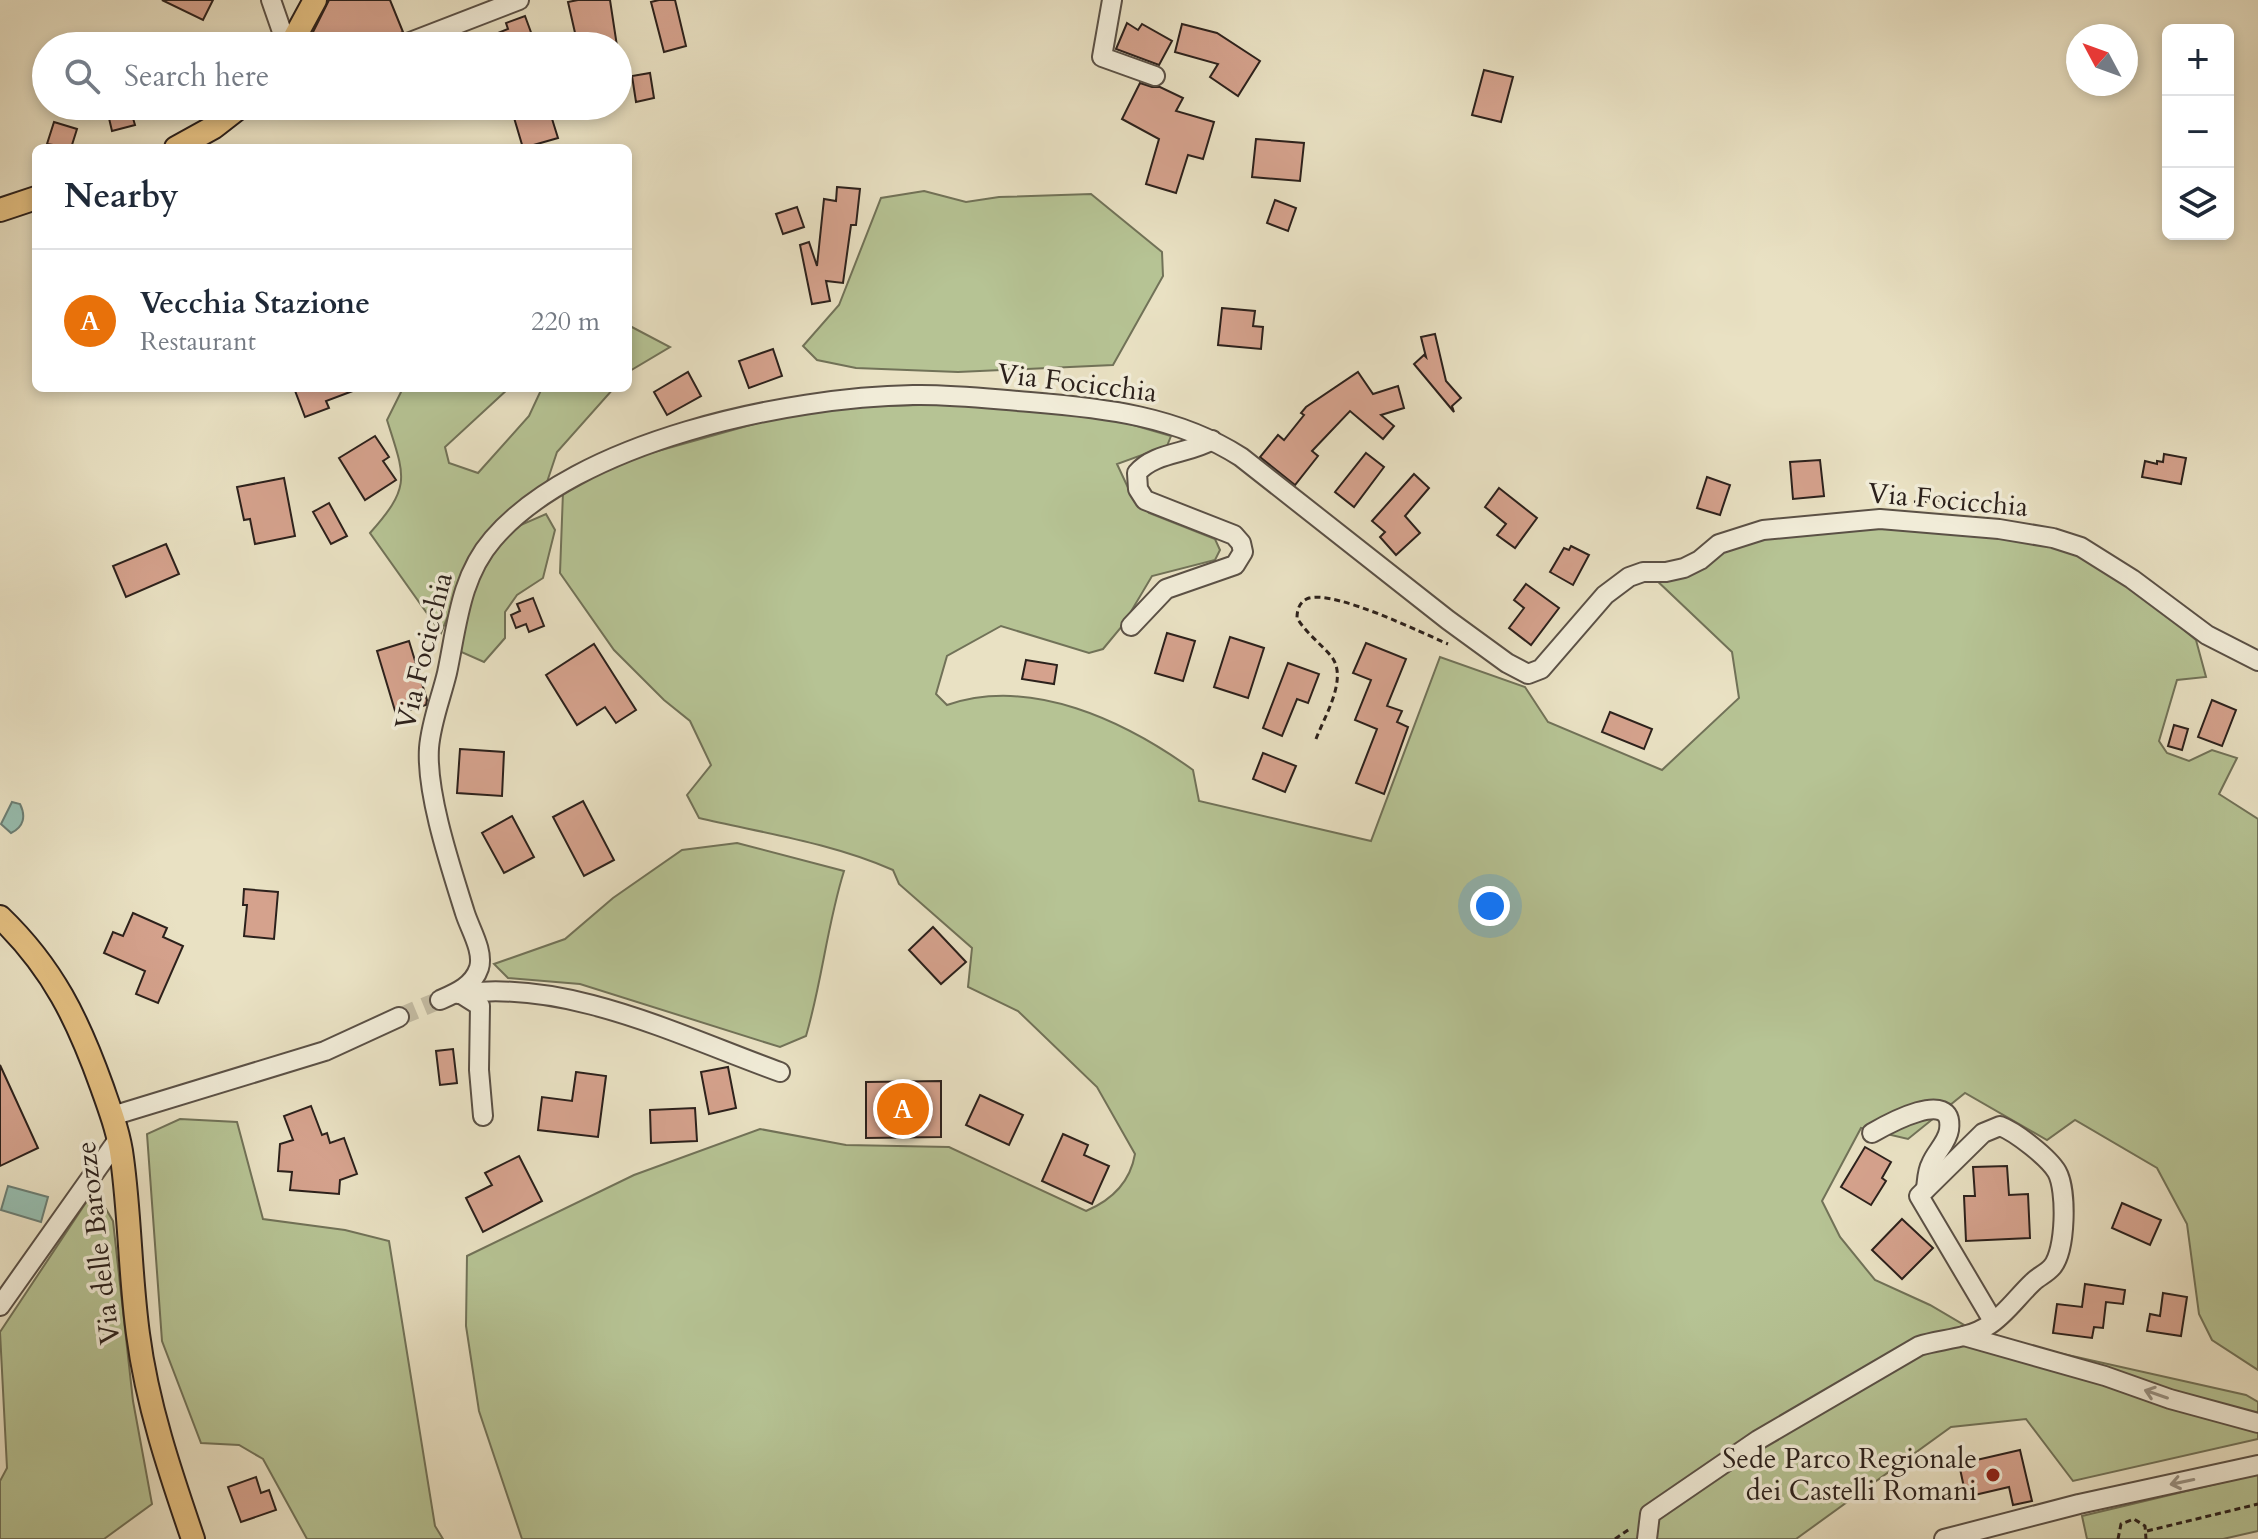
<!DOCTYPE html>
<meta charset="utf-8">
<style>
:root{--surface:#fff;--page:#f6f6f7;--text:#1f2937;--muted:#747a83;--line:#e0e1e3;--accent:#8f2418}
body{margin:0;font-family:Cardo,serif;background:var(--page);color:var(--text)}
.controls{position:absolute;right:24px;top:24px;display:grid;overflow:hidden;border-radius:12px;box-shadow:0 4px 12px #0003}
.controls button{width:72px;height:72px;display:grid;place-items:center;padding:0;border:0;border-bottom:2px solid var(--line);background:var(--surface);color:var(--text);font:40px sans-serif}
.compass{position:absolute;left:2066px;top:24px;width:72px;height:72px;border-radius:50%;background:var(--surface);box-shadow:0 4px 12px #0003;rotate:311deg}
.you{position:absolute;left:1490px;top:906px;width:28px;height:28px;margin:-20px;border:6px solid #fff;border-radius:50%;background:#1a73e8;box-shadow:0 0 0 12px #1a73e833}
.badge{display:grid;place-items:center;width:52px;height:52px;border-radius:50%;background:var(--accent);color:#fff;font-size:26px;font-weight:700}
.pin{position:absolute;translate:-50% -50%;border:4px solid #fff;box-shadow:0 2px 8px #0006}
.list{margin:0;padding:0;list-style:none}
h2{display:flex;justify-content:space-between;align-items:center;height:104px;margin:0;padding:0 32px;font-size:34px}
h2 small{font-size:26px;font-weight:400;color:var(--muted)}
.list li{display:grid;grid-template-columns:52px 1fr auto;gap:24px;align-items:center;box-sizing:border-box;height:144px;padding:0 32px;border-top:2px solid var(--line)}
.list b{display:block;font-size:30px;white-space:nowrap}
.list p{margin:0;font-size:26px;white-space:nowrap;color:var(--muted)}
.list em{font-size:26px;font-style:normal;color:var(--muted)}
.icon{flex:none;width:44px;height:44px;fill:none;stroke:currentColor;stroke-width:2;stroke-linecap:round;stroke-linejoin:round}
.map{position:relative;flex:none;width:2258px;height:1539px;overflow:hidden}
.search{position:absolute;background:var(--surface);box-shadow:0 4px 12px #0003;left:32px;top:32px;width:600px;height:88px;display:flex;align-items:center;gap:20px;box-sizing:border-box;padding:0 28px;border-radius:44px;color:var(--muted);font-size:30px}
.panel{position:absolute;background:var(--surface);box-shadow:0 4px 12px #0003;left:32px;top:144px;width:600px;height:248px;border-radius:12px}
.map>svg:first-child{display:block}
.green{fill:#b6c394;stroke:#717258;stroke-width:2}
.water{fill:#97beb0;stroke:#6c7f75;stroke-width:2}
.building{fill:#d5a28d;stroke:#2c211c;stroke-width:2}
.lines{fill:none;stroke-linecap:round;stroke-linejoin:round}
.minor-tunnel{stroke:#c3bba2;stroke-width:18;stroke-dasharray:18 9;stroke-linecap:butt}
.minor-casing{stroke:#5b5146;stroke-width:22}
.major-casing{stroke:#2c211c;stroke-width:26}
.path{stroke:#2c211c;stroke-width:3;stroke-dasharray:6 4;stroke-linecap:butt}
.minor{stroke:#f1ecd8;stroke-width:18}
.major{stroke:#e4c082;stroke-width:22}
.oneway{stroke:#989183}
.poi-dot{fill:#8f2418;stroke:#f1ecd8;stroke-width:3}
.labels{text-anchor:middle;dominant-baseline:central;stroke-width:7;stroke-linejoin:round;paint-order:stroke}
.street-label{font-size:28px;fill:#2c211c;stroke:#f1ecd8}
.poi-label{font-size:28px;fill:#2c211c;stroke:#f1ecd8;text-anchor:end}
</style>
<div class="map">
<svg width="2258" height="1539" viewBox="0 0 2258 1539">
<rect width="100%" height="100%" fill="#e9e1c3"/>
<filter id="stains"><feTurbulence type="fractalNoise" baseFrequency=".0025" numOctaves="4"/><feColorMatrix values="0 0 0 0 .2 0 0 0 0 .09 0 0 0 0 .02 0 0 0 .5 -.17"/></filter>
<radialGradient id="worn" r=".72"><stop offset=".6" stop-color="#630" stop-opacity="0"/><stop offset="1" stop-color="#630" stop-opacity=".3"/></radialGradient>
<!-- green -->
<g class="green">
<path d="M924 191 966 202 999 197 1091 194 1162 252 1163 276 1113 365 958 372 856 368 817 360 803 346 839 305 881 198Z"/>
<path d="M628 325 670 347 628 372Z"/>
<path d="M403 388H509L445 447 449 463 478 473 529 416 542 388H614L557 452 547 482 514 507 476 549 441 633 370 533C412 486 405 477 387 420Z"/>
<path d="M959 404 1109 418 1171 436 1167 446 1117 464 1130 492 1149 513 1215 539 1220 550 1215 560 1152 576 1123 625 1103 649 1089 653 1001 626 947 656 936 694 947 705C1031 676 1125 721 1193 770L1199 801 1371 841 1440 657 1525 687 1548 722 1662 770 1739 698 1732 652 1652 576 1730 544 1808 533 1894 525 2028 538 2085 554 2110 569 2196 640 2206 677 2177 680 2159 741 2167 753 2189 761 2212 750 2237 758 2219 794 2258 819V1370L2212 1340 2199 1314 2187 1224 2157 1168 2075 1120 2047 1140 1965 1093 1908 1139 1861 1128 1822 1201 1840 1237 1875 1280 1930 1305 1983 1336 2246 1395 2258 1402V1439L2073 1481 2026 1419 1951 1427 1796 1539H522L479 1411 466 1326 467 1256 634 1175 760 1129 846 1145 949 1147 1086 1211C1112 1200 1130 1183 1135 1154L1097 1087 1018 1011 968 987 972 948 899 884 893 870C832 843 763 833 699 818L687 795 711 765 690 721 664 700 614 650 560 573 563 492 608 465 765 421 839 407Z"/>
<path d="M546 514 555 530 543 578 517 595 505 612V638L484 662 459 651 471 592 494 552 516 527Z"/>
<path d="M737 843 844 871C827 925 822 982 806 1036L780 1047 580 984 508 978 494 964 565 939 613 898 682 850Z"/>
<path d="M180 1119 237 1122 263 1219 345 1230 389 1241 435 1526 443 1539H307L263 1459 239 1445 201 1443 162 1341 147 1134Z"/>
<path d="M99 1197 113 1221 133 1401 152 1504 104 1539H0V1481L7 1468 0 1332 89 1198Z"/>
<path d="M2258 1474V1531L2223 1539H2087L2082 1516Z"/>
</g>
<!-- water -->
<g class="water">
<path d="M12 802 20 804C26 816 24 827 11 833L1 824Z"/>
<path d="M8 1186 48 1197 41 1222 1 1210Z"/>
</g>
<!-- building -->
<g class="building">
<path d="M162 0H213L203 20Z"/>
<path d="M329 0H390L403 32 395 35 383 46H306Z"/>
<path d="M578 0H610L617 46H578L568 2Z"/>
<path d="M659 0H675L686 46 664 52 651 2Z"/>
<path d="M525 16 536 46H466L508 29 506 23Z"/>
<path d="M1127 23 1138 30 1142 24 1172 41 1159 65 1116 49Z"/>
<path d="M1182 24 1217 33 1260 61 1238 96 1210 77 1218 64 1175 52Z"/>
<path d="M1484 70 1513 77 1501 122 1472 115Z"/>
<path d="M650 73 654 98 636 102 632 76Z"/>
<path d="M1140 83 1152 87H1160L1183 98 1176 111 1214 122 1203 159 1188 155 1176 193 1146 184 1159 139 1122 119Z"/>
<path d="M527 106H548L558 138 523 148 512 111Z"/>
<path d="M130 108 135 125 112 131 108 114Z"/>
<path d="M54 122 77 129 71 148 47 144Z"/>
<path d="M1256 139 1304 143 1300 181 1252 177Z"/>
<path d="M837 187 860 189 856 225H851L843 283 826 281 830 301 812 304 800 245 809 242 817 266 824 199 836 201Z"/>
<path d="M1275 200 1296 208 1288 231 1267 223Z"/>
<path d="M797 207 804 227 783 234 776 214Z"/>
<path d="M1222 308 1255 311 1253 326 1263 327 1261 349 1218 345Z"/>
<path d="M1435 334 1446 381 1461 398 1452 406 1454 412 1414 364 1424 355 1426 357 1421 337Z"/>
<path d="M773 349 782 376 749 388 739 361Z"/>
<path d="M688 372 701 396 667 415 654 392Z"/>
<path d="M1358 372 1373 394 1398 386 1404 408 1381 415 1394 426 1383 439 1350 411 1312 451 1318 456 1295 485 1260 457 1278 435 1284 440 1304 415 1301 413 1306 407Z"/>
<path d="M294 388H357L358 389 326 401 329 408 305 417Z"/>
<path d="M375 436 389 457 383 461 396 480 365 500 339 458Z"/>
<path d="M1366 453 1384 467 1354 507 1335 492Z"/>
<path d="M2164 454 2186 458 2181 484 2142 477 2145 461 2157 464V461L2163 462Z"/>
<path d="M1820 460 1824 496 1793 499 1790 462Z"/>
<path d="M1414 474 1429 488 1405 516 1420 533 1396 555 1380 537 1385 532 1372 521Z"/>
<path d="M1707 477 1730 485 1720 515 1697 508Z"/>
<path d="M284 478 295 536 255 544 250 519 244 520 237 487Z"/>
<path d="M1499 488 1537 518 1515 548 1497 535 1506 524 1485 507Z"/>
<path d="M329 503 347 536 331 544 313 512Z"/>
<path d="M166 544 179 574 126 597 113 566Z"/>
<path d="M1571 546 1589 555 1573 585 1550 572 1564 548 1569 550Z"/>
<path d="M1526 584 1559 608 1531 645 1509 628 1524 608 1514 600Z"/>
<path d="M533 598 544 626 529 632 526 624 516 628 511 615 520 611 517 604Z"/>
<path d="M1167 633 1195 641 1183 681 1155 673Z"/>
<path d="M1230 637 1264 648 1248 698 1214 687Z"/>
<path d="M409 641 427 700 426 705 396 714 377 651Z"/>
<path d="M1366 643 1406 659 1387 706 1402 711 1397 722 1408 727 1384 794 1356 783 1377 729 1355 720 1371 680 1353 673Z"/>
<path d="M594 644 636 710 616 723 605 707 577 725 546 675Z"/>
<path d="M1026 660 1057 665 1054 684 1022 679Z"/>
<path d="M1288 663 1319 674 1308 703 1297 699 1282 736 1263 728Z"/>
<path d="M2212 700 2236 710 2222 746 2198 737Z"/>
<path d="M1610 712 1652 729 1644 749 1602 732Z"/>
<path d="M2174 725 2188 729 2182 750 2168 746Z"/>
<path d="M460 749 504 752 502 796 457 793Z"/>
<path d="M1263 753 1296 766 1285 792 1253 779Z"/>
<path d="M583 801 614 860 584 876 553 817Z"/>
<path d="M512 816 534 857 504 873 482 833Z"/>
<path d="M244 889 278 892 274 939 244 936 247 905H243Z"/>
<path d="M133 913 167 928 163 937 183 946 158 1003 136 994 145 971 104 953 113 932 123 936Z"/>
<path d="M933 927 966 962 941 984 909 950Z"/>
<path d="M453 1049 457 1083 440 1085 436 1051Z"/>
<path d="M0 1065 38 1148 0 1166Z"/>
<path d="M728 1067 736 1108 709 1114 701 1072Z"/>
<path d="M576 1072 606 1076 598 1137 538 1130 542 1097 572 1101Z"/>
<path d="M941 1081V1137L866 1138V1082Z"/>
<path d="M980 1095 1023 1115 1009 1145 966 1125Z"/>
<path d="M311 1106 322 1135 327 1133 330 1143 344 1138 357 1174 340 1180 339 1194 290 1190 292 1172 278 1171 280 1144 293 1140 284 1116Z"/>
<path d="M695 1108 697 1141 651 1143 650 1110Z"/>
<path d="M1063 1134 1088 1145 1084 1155 1109 1166 1092 1204 1042 1181Z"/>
<path d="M1865 1147 1891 1162 1882 1178 1886 1181 1871 1205 1841 1187Z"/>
<path d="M519 1156 542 1201 483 1232 466 1198 492 1185 485 1173Z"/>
<path d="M2007 1166 2009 1195 2028 1194 2030 1238 1966 1241 1964 1196H1975L1973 1167Z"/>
<path d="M2122 1203 2161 1220 2150 1245 2112 1228Z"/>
<path d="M1902 1219 1933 1248 1902 1279 1872 1250Z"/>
<path d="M2085 1284 2125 1290 2123 1304 2106 1302 2103 1328 2094 1327 2092 1338 2053 1333 2057 1304 2082 1307Z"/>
<path d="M2163 1293 2187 1297 2181 1336 2147 1331 2150 1314 2160 1316Z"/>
<path d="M2020 1450 2032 1501 2013 1505 2009 1487 1966 1497 1959 1464Z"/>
<path d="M256 1477 261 1493 269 1490 276 1510 241 1522 228 1487Z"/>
</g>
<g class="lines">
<!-- minor-tunnel -->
<path class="minor-tunnel" d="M399 1017 440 1000"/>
<!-- minor casing -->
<g class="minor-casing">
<g id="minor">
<path d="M271 0 287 46"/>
<path d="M1112 0 1102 57 1155 76"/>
<path d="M400 46 519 0"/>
<path d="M1131 626 1166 589 1235 565 1243 552 1241 543 1234 535 1145 500 1138 489 1137 473C1154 452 1189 454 1212 440"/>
<path d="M458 994C566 978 680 1036 780 1072"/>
<path d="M461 994 480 1006 479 1070 483 1116"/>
<path d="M440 1000C456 993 473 986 479 968 484 951 470 929 465 913 451 868 426 794 429 748 431 722 441 698 447 673 457 626 460 577 493 539 577 441 788 397 913 395 952 394 991 399 1030 402 1104 408 1177 416 1241 457L1448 620 1507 663 1528 674 1541 669 1605 595 1629 577 1643 572H1666L1684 568 1700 560 1719 544 1763 530 1880 519 1999 529 2053 538 2081 547 2132 579 2207 635 2258 661"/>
<path d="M112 1116 325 1051 399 1017"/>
<path d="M1872 1133C1886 1125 1955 1086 1949 1130 1947 1143 1935 1153 1931 1164 1927 1171 1927 1181 1926 1189"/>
<path d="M0 1306 119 1138"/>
<path d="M1964 1336 2105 1376 2170 1399 2258 1423"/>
<path d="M1647 1539 1650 1514 1758 1440 1919 1346C1941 1339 1969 1339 1989 1325 2006 1314 2018 1296 2033 1282 2038 1277 2047 1273 2052 1267 2066 1251 2067 1190 2057 1172 2049 1158 2016 1132 2000 1126L1983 1133 1919 1196 1993 1321"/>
<path d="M1944 1539 2079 1504 2258 1465"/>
</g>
</g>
<!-- major casing -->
<g class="major-casing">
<g id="major">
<path d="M290 46 315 0"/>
<path d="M176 148 214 127 241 106"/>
<path d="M0 210 36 198"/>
<path d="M0 917C53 968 78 1020 102 1087 110 1110 119 1133 122 1158 130 1216 130 1275 138 1334 147 1404 170 1472 193 1539"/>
</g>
</g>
<!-- path -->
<g class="path">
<path d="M1914 502 1959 499"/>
<path d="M1316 739C1324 717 1349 678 1331 656 1320 643 1306 633 1297 618 1297 609 1300 601 1309 598 1337 591 1420 632 1448 644"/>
<path d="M2147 1531 2258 1504"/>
<path d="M1615 1539 1631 1528"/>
<path d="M2118 1539 2121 1524 2134 1519 2145 1526 2146 1539"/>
</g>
<!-- minor -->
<use href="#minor" class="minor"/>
<!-- major -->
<use href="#major" class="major"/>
</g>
<!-- one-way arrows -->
<defs><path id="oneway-shaft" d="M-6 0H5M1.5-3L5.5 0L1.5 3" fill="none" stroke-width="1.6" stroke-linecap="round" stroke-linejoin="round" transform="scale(2)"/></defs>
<g class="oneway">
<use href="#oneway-shaft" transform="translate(2156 1394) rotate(-161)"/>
<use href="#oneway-shaft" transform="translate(2182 1482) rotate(168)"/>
</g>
<!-- markers -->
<circle class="poi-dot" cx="1993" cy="1475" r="8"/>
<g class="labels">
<!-- street labels -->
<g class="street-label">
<text transform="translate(1077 383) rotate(7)">Via Focicchia</text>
<text transform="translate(1948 500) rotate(5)">Via Focicchia</text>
<text transform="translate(424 651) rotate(-76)">Via Focicchia</text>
<text transform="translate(98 1243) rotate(-97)">Via delle Barozze</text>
</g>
<!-- poi labels -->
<g class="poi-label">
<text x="1977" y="1459">Sede Parco Regionale<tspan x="1977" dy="32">dei Castelli Romani</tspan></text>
</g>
</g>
<rect width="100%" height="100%" filter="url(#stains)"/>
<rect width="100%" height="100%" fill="url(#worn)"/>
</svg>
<div class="controls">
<button>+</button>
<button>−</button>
<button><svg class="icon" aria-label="layers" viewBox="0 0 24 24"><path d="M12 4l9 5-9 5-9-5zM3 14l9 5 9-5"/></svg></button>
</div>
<svg class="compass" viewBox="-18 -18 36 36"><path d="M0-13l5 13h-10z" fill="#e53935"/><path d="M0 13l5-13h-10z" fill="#747a83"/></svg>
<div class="you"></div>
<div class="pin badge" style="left:903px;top:1109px;background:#e8710a">A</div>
<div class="search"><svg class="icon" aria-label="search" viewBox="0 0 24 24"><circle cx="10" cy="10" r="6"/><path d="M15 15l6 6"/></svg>Search here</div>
<section class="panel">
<h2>Nearby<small></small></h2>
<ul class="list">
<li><span class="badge" style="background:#e8710a">A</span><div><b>Vecchia Stazione</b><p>Restaurant</p></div><em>220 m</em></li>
</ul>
</section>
</div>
